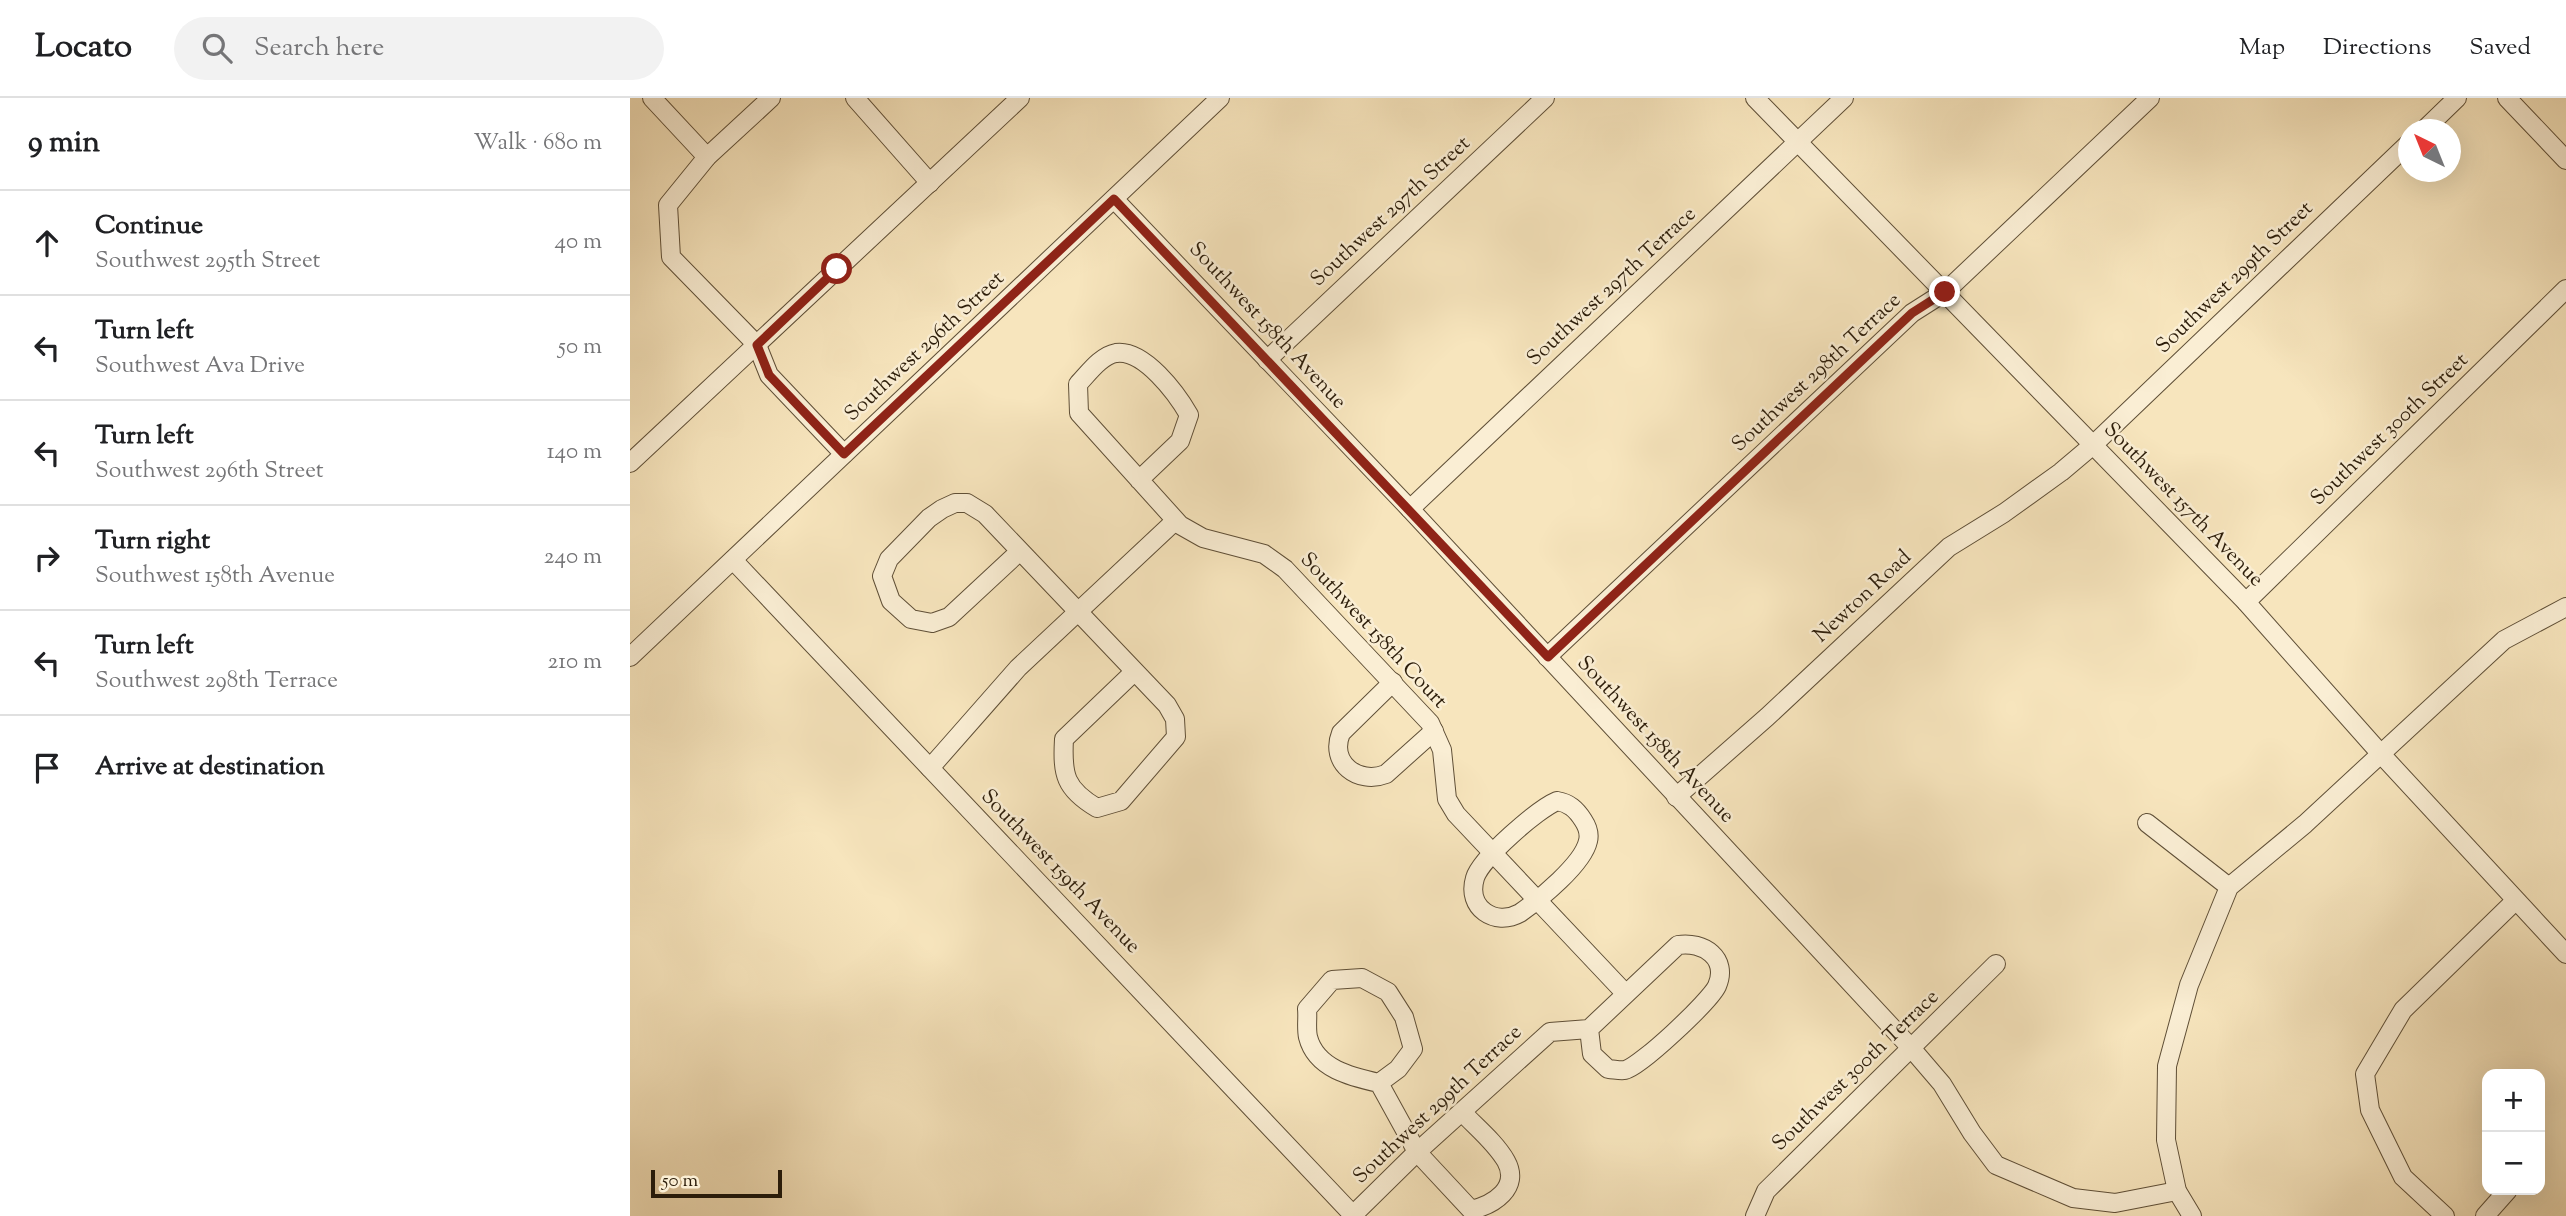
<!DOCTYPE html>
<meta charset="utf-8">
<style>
:root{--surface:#fff;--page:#f2f2f2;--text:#202124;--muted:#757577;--line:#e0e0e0}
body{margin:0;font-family:"Sorts Mill Goudy",serif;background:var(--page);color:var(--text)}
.controls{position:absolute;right:21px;bottom:21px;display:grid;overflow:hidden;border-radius:14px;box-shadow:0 7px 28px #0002}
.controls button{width:63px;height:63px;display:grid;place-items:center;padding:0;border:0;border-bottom:2px solid var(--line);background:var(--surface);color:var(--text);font:35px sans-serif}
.compass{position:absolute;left:1768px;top:21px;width:63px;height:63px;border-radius:50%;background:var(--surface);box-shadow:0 7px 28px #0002;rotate:317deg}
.scale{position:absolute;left:21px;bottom:18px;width:131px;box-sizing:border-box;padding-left:7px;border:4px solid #2c1d0a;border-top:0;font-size:19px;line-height:24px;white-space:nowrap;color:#2c1d0a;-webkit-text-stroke:5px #faeed4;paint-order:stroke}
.stop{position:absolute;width:21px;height:21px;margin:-16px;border:5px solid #8f2418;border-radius:50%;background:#fff}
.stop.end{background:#8f2418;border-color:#fff;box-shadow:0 2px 7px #0008}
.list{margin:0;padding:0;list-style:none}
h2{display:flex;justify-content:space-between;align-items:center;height:91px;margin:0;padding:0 28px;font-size:30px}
h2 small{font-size:23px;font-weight:400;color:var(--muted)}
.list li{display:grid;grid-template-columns:46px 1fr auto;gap:21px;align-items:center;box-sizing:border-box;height:105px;padding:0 28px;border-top:2px solid var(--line)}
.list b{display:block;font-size:26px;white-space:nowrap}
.list p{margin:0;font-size:23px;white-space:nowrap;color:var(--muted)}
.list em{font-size:23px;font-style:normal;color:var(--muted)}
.icon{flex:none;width:38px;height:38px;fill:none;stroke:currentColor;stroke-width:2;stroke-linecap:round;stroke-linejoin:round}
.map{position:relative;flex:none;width:1936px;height:1118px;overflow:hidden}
header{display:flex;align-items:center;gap:42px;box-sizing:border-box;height:98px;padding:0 35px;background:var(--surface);border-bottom:2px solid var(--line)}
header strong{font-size:33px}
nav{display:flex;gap:38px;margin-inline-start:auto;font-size:24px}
.search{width:490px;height:63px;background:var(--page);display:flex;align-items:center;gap:18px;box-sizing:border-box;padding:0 24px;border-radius:38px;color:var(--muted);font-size:26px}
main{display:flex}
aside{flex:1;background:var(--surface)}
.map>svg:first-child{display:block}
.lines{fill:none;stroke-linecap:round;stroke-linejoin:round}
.minor-casing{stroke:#5f4f37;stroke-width:20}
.minor{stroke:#faeed4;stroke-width:18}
.route{stroke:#8f2418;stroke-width:9}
.labels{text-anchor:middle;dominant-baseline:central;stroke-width:5;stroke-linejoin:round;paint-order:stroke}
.street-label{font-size:21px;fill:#2c1d0a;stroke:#faeed4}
</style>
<header>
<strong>Locato</strong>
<div class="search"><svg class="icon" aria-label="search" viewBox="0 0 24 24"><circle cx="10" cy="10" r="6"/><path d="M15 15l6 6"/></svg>Search here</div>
<nav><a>Map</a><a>Directions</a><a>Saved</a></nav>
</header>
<main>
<aside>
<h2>9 min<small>Walk · 680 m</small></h2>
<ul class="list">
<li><svg class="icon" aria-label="ahead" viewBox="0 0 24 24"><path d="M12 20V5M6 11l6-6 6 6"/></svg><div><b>Continue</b><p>Southwest 295th Street</p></div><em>40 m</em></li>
<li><svg class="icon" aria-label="left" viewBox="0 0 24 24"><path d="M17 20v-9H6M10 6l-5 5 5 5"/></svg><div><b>Turn left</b><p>Southwest Ava Drive</p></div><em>50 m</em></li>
<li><svg class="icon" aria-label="left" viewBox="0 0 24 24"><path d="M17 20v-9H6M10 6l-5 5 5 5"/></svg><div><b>Turn left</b><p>Southwest 296th Street</p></div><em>140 m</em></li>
<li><svg class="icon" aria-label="right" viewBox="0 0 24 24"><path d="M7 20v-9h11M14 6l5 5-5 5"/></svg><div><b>Turn right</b><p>Southwest 158th Avenue</p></div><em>240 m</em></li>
<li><svg class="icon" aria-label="left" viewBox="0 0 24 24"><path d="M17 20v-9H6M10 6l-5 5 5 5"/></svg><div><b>Turn left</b><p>Southwest 298th Terrace</p></div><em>210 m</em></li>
<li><svg class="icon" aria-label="arrive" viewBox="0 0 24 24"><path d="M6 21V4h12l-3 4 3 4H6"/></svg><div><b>Arrive at destination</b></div></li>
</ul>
</aside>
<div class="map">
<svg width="1936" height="1118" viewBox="0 0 1936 1118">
<rect width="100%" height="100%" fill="#f7e5bd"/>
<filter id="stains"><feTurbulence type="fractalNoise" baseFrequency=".00286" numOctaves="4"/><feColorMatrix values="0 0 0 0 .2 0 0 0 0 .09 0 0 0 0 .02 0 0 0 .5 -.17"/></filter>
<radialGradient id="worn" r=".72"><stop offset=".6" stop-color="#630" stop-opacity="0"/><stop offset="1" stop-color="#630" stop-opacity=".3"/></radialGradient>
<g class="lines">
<!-- minor casing -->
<g class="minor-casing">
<g id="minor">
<path d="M22 0 77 59"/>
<path d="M141 0 77 59 38 107 41 159 127 247 139 277 214 356"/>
<path d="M225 0 300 85"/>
<path d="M1125 0 1616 504 1750 655 1936 856"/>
<path d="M1877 0 1936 62"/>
<path d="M1794 32 1827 0"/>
<path d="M484 101 780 411 1282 951 1312 986 1342 1035 1366 1067 1443 1100 1485 1105 1547 1093"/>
<path d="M637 262 915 0"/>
<path d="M0 365 390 0"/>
<path d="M509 382 550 343 559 317C547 296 514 251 486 255 470 258 458 276 448 286L449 315 550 427 573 440 634 456 655 471 800 625 812 652 817 701 826 716 995 895"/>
<path d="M780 411 1214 0"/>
<path d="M390 453 319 519 302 525 281 521 261 503 252 478 259 461 299 420 312 411 325 405H337L355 416 537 607 545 621 546 639 491 703 467 710C435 691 432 677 434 641L504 574"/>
<path d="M103 462 724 1118"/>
<path d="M1616 504 1936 191"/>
<path d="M0 559 590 0"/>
<path d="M917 559 1282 215 1315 194 1520 0"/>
<path d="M763 584 711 635C699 665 728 687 756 676L804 633"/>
<path d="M300 670 388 570 545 423"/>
<path d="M1046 699 1137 619 1319 449 1374 415 1431 374 1463 347 1778 46"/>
<path d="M927 703C939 705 946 711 953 722 957 728 960 735 958 743 953 766 910 801 890 815 865 829 836 810 845 780 851 760 908 711 927 703Z"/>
<path d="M1517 725 1599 789"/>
<path d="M749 985 768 971 783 951 774 919 758 894 732 880 702 882 677 911C678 919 676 930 678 939 686 971 722 979 749 985L787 1054 841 1112C863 1107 891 1090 876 1063 865 1044 846 1029 832 1014"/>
<path d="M723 1117 787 1054 920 934 959 931 1048 847C1073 843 1099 860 1087 888 1080 903 1010 969 995 972 990 973 983 971 978 971L962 956 959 931"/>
<path d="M1125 1118 1136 1093 1366 866"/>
<path d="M1562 1118 1547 1093 1536 1042 1537 968 1559 887 1599 789 1675 726 1874 542 1936 509"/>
<path d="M1815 1118 1773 1079 1740 1012 1735 976 1773 912 1885 803"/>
<path d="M1855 1118 1878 1092"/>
</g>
</g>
<!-- minor -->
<use href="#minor" class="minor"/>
</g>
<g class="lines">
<!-- route -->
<path class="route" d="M207 171 127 247 139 277 214 356 484 101 918 559 1282 215 1315 194"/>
</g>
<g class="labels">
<!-- street labels -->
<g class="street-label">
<text transform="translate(761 114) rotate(-43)">Southwest 297th Street</text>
<text transform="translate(1605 180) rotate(-44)">Southwest 299th Street</text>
<text transform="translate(982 189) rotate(-43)">Southwest 297th Terrace</text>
<text transform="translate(637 228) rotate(47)">Southwest 158th Avenue</text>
<text transform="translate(295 249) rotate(-43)">Southwest 296th Street</text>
<text transform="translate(1187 275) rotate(-43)">Southwest 298th Terrace</text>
<text transform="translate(1760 332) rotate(-44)">Southwest 300th Street</text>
<text transform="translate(1553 407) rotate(46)">Southwest 157th Avenue</text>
<text transform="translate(1233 499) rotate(-43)">Newton Road</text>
<text transform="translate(743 533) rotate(47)">Southwest 158th Court</text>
<text transform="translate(1025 642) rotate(47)">Southwest 158th Avenue</text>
<text transform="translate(430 774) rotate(46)">Southwest 159th Avenue</text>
<text transform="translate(1226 973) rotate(-44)">Southwest 300th Terrace</text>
<text transform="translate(808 1007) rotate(-43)">Southwest 299th Terrace</text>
</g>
</g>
<rect width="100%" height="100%" filter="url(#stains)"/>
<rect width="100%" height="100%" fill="url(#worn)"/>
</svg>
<div class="controls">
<button>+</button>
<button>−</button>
</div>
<svg class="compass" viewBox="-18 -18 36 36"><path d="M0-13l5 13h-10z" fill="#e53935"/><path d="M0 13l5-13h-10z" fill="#757577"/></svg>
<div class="scale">50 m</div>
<div class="stop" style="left:207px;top:171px"></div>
<div class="stop end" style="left:1315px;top:194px"></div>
</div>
</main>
